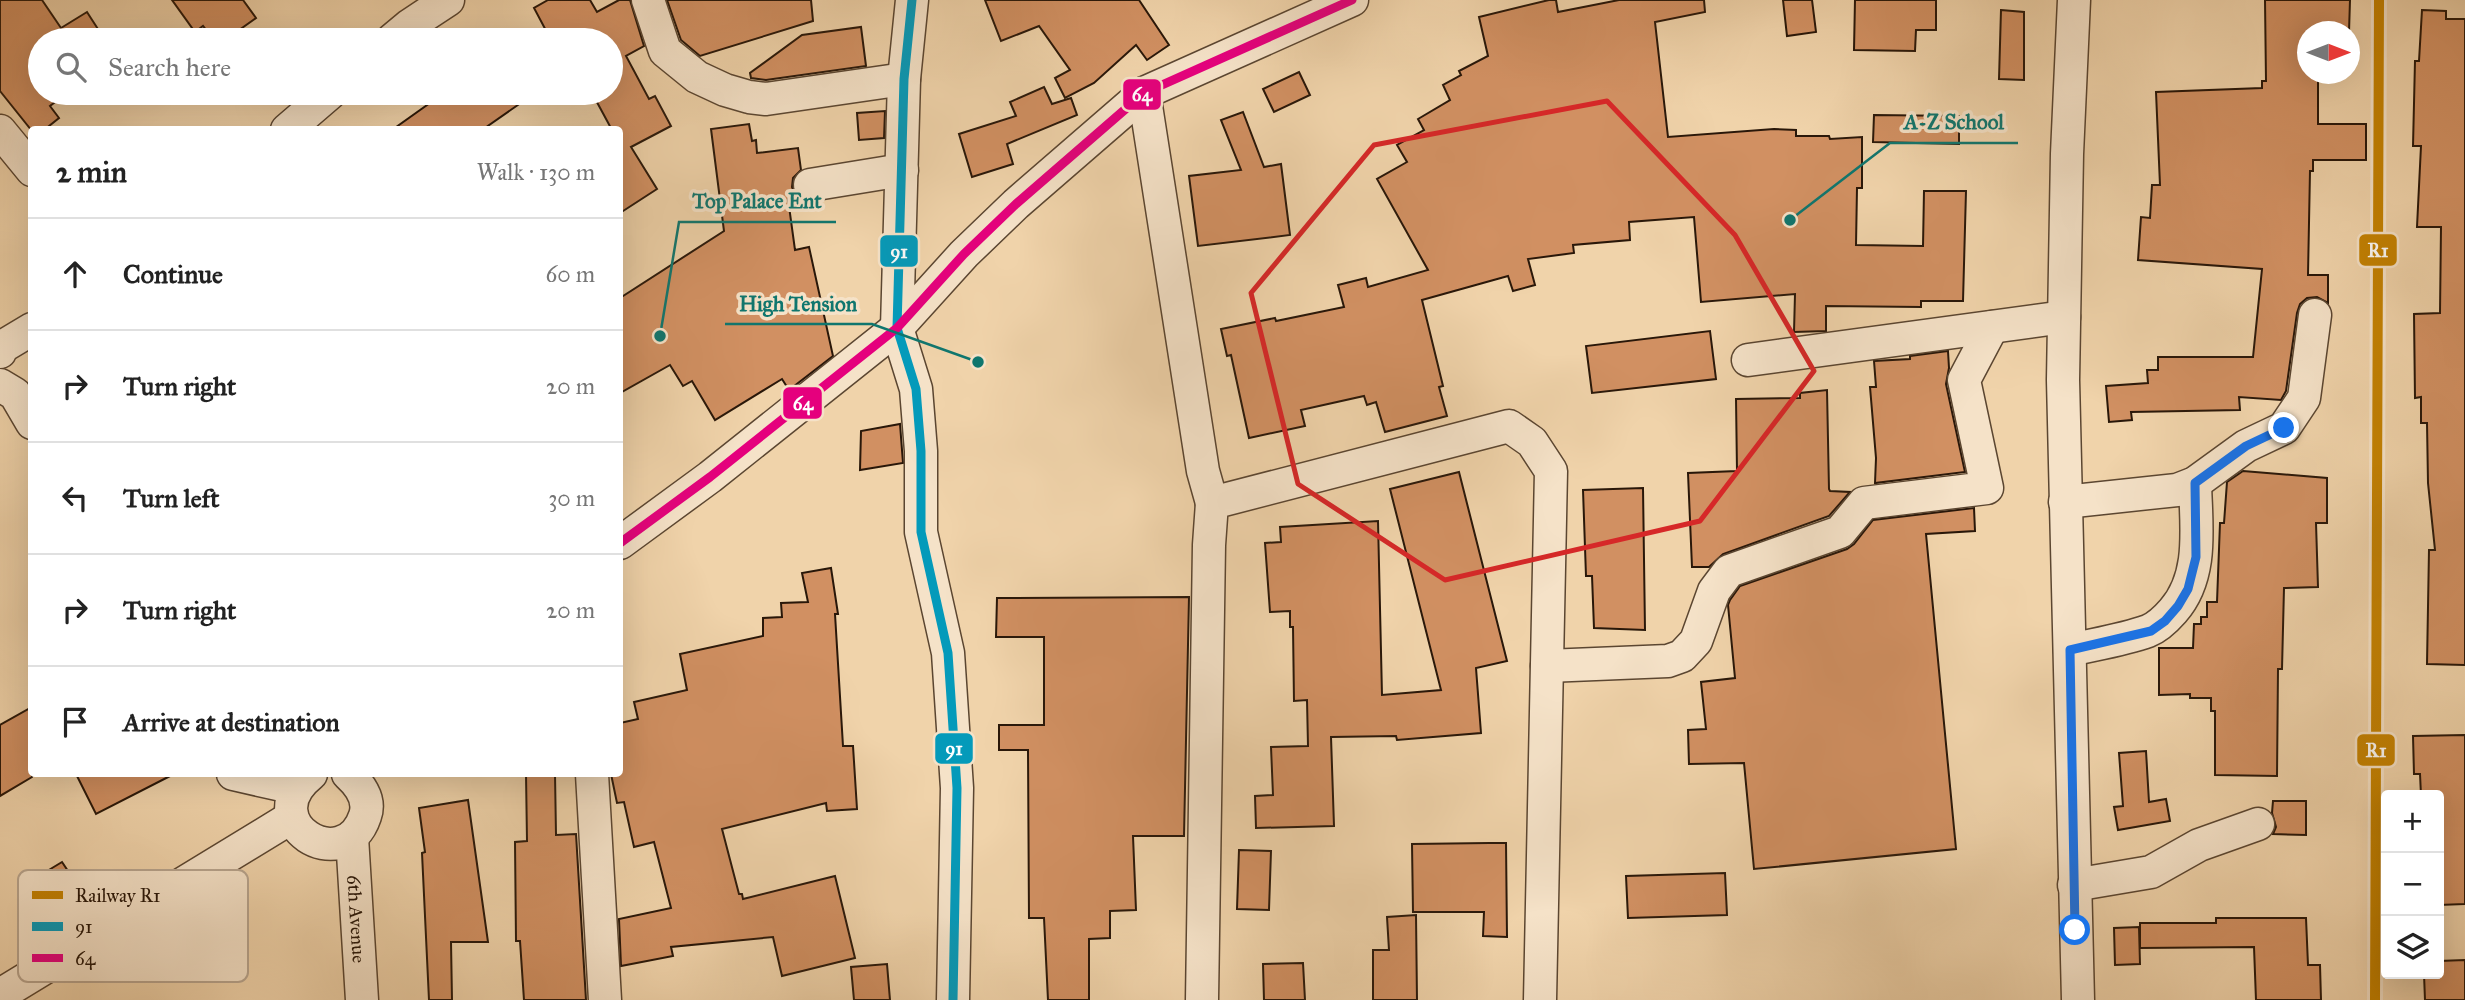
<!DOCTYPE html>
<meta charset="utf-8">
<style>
:root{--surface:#fff;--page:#f6f6f6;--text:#222;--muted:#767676;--line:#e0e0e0}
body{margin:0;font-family:"IM FELL Great Primer",serif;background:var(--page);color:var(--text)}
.controls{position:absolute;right:21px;bottom:21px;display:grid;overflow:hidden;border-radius:7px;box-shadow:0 7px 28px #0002}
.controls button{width:63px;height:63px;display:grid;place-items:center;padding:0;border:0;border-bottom:2px solid var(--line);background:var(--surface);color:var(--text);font:35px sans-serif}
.compass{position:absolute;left:2297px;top:21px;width:63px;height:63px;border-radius:50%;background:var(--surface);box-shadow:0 7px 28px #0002;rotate:90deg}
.stop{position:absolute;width:21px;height:21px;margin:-16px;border:5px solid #1a73e8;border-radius:50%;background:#fff}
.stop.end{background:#1a73e8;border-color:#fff;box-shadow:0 2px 7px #0008}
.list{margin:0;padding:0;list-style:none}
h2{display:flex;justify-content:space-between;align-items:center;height:91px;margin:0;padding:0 28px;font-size:30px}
h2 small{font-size:23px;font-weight:400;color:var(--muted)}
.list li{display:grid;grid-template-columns:46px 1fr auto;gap:21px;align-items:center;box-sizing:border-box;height:112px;padding:0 28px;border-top:2px solid var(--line)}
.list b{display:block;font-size:26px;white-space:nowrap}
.list em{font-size:23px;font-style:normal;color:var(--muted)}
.icon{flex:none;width:38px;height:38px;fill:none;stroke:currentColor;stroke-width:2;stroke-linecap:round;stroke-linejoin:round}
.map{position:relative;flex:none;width:2465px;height:1000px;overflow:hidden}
.search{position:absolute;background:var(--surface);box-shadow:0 7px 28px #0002;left:28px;top:28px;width:595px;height:77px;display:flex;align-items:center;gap:18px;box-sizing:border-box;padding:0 24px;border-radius:38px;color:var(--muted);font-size:26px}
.panel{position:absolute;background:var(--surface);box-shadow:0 7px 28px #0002;left:28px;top:126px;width:595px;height:651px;border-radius:7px}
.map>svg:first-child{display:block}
.building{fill:#d19062;stroke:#291709;stroke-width:2}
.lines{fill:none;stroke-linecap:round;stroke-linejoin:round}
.minor-casing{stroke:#5b4631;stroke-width:35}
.minor{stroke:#f5e2c8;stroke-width:32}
.bus-1-casing{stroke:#f5e2c8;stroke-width:14}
.bus-2-casing{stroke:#f5e2c8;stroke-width:14}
.bus-1{stroke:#049aba;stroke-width:9}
.bus-2{stroke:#e5007d;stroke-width:9}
.rail-1-casing{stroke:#f5e2c8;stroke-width:16}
.rail-1{stroke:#c48202;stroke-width:10}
.route{stroke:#1a73e8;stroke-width:9}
.marked{fill:none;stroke:#d62828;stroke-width:5;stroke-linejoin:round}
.labels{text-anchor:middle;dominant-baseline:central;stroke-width:7;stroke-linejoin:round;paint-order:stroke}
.street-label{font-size:19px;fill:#291709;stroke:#f5e2c8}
.key{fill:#f5e2c8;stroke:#b8a58f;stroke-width:2}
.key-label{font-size:19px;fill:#291709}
.leader{fill:none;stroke:#0f766e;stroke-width:2.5}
.callout-dot{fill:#0f766e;stroke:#f5e2c8;stroke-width:2.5}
.callout-label{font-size:21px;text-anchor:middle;font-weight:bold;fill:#0f766e;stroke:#f5e2c8;stroke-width:7;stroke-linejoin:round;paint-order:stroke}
.line-badge{stroke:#f5e2c8;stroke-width:2.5}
.badge-label{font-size:19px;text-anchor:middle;font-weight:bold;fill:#fff}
</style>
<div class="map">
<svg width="2465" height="1000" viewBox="0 0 2465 1000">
<rect width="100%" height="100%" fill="#f0d3aa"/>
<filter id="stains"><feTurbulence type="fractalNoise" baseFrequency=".00286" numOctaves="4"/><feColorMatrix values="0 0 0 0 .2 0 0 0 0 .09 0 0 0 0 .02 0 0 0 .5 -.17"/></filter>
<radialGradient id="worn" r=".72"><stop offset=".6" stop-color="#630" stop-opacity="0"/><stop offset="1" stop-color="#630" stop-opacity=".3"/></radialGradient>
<!-- building -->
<g class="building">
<path d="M0 0H42L61 28 87 12 105 40H40V93H67L50 106 59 118 44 130 32 131 0 91Z"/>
<path d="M172 0H243L256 18 225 40H214L203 26 195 32Z"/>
<path d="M548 0H590L597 12 619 0H630L644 46 626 56 649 99 655 96 671 126 631 147 657 189 620 213V130H612L592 93H611V40H551L534 8Z"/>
<path d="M667 0H811L813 21 700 56 681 40Z"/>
<path d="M985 0H1139L1169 45 1147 60 1136 45 1094 83 1065 98 1055 78 1070 70 1039 26 1001 41Z"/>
<path d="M1549 0H1556L1558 12 1619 0H1704L1705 12 1655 22 1668 137 1774 129 1796 130V136H1829L1830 139 1862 137V188H1857L1856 245 1923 246 1924 191H1966L1963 301H1921V307L1826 306V331L1794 332 1795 294 1701 302 1694 217 1629 222 1630 240 1573 245 1574 253 1528 259 1535 285 1513 291 1508 276 1422 300 1443 386 1439 387 1447 416 1385 432 1376 402 1367 405 1364 396 1301 410 1305 426 1249 438 1231 355 1227 356 1221 329 1275 318 1276 321 1344 307 1338 285 1366 278 1368 287 1428 270 1377 179 1407 162 1397 145 1424 130 1418 119 1450 100 1443 85 1461 75 1459 71 1488 56 1479 17Z"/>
<path d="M1783 0H1812L1816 32 1787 36Z"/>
<path d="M1855 0H1936V30H1916L1915 51 1854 50Z"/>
<path d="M2265 0H2350L2349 32H2307V74H2336H2318V124H2366V160H2313V171H2310L2308 275H2328V303L2317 297 2307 298 2300 304 2297 313 2286 391 2281 400 2239 397 2240 410 2131 412 2132 420 2109 422 2106 386 2148 383 2147 370H2158V357H2253L2262 269 2138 260 2141 217 2150 218 2152 185H2160L2156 92 2262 88V81H2266Z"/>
<path d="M2001 10 2024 12V80L1999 79Z"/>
<path d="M2422 10 2446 11V19H2465V665L2427 664 2429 550H2435L2428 483 2427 423H2421V397L2415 398 2414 314 2440 313 2441 227H2417L2421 146H2413L2415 61H2419Z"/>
<path d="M861 27 866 66 766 80 751 78 750 73 802 35Z"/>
<path d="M1299 72 1310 95 1274 112 1263 89Z"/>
<path d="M1044 87 1052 104 1071 98 1077 115 1007 144 1013 164 972 177 959 134 1016 116 1010 102Z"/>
<path d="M444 93H535L482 130H392Z"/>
<path d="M885 111 884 138 859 140 857 113Z"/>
<path d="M1243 112 1264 167 1281 164 1290 235 1198 246 1189 176 1241 170 1221 120Z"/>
<path d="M1874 115 1959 116V144L1873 142Z"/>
<path d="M749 124 752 141 756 140 757 153 798 148 801 170 793 178 792 187 797 198 788 199 795 250 809 247 833 356 789 390 782 379 715 420 692 381 683 386 670 365 620 393V298L724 231 711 129Z"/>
<path d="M1710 331 1716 379 1592 393 1586 346Z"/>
<path d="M1948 351 1949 368 1946 384 1965 472 1875 483 1876 458 1870 387H1876L1874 361 1910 359V356Z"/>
<path d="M1827 390 1829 489 1830 491 1850 492 1829 516 1723 554 1709 567H1692L1688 473 1737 471 1736 399 1800 398V393Z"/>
<path d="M900 424 903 463 860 470 861 431Z"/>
<path d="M2243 471 2327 478V523H2316L2318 587 2284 588 2282 669H2278L2277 776 2215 775V711H2211V698H2190V694L2159 695V648H2193L2194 624H2201V617H2207V602H2217L2220 523H2224L2227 482Z"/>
<path d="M1459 472 1507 661 1476 668 1481 733 1397 740 1396 736 1331 737 1334 826 1256 828 1255 796 1273 795 1271 747 1308 746 1307 700 1294 701 1293 627H1290V611L1270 612 1265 543 1281 542 1280 527 1378 521 1382 695 1441 690 1390 489Z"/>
<path d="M1643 488 1645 630 1594 628 1592 576H1586L1583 490Z"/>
<path d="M1974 508 1975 531 1926 534 1956 849 1754 869 1744 763 1689 764 1688 730 1706 729 1701 682 1735 678 1728 605 1730 600 1740 586 1847 549 1854 544 1873 520Z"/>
<path d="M831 568 838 614H835L843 746H853L857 809 827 811 826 803 722 829 739 894H742L743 899 835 876 855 958 782 976 773 937 671 947 673 956 621 966 619 919 671 908 654 842 634 847 624 802 617 803 611 774H620V723L638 719 634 702 687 690 680 654 763 636V618L782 617 781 603 808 602 802 573Z"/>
<path d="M1189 597 1184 836H1133L1136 910 1110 911V938L1089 939V1000H1048L1044 918H1029L1028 750H999V725H1044V637H996L997 598Z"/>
<path d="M32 707V777L0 796V725Z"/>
<path d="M2465 735V904L2439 905V795H2421L2420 774H2414L2413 736Z"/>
<path d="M2146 751 2149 802 2166 799 2170 821 2118 830 2114 807 2123 806 2119 753Z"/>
<path d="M76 774H174L96 814Z"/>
<path d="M526 774H555L556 835 576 834 586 1000H524L520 941H516L515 842 527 841Z"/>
<path d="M468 800 488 942H451L452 1000H429L422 853 425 852 419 808Z"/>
<path d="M2273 801H2306V835L2273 834 2276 827 2272 813Z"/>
<path d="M1489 843H1506L1507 937 1483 936 1484 912H1413L1412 844Z"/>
<path d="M1239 850 1271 851 1269 910 1237 909Z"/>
<path d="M62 862 76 883 48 901 34 879Z"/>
<path d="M1725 873 1727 915 1628 918 1626 876Z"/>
<path d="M1416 915 1417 1000H1373V950H1389L1387 917Z"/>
<path d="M2216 918H2306L2308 965H2320L2321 1000H2256L2254 947 2140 948V923H2216Z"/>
<path d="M2139 927 2140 964 2115 965 2114 928Z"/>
<path d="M2465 960V1000H2425L2424 974H2439V961Z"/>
<path d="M1303 963 1305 1000H1264L1263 964Z"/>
<path d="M887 964 890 1000H854L851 967Z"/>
</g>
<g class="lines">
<!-- minor casing -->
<g class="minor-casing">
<g id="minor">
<path d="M648 0 665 51 697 77 725 90 749 97 766 99 904 79"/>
<path d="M912 0 904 79 897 328 916 389 921 451V532L948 653 957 788 953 1000"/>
<path d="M2074 0 2067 154 2063 380 2078 1000"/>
<path d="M392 40 410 25 448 0"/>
<path d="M1144 93 1203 471 1212 503"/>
<path d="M287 130 330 93"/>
<path d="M0 131 32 170"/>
<path d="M810 185 902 170"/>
<path d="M0 352 2 347 32 329"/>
<path d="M1748 360 2064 317"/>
<path d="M0 385 15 394 32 423"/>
<path d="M2065 502 2177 490 2195 483 2246 446 2284 428 2304 398 2315 315"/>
<path d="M620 543 710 477 897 328 964 254 1016 204 1144 93 1352 0"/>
<path d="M2070 650C2096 644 2123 640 2148 631 2158 627 2166 619 2173 611 2204 576 2196 526 2195 483"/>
<path d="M1547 666 1668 661 1682 656 1696 641 1714 591 1729 571 1840 532 1864 503 1987 488 1964 380 1992 327"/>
<path d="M233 774 295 788"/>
<path d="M311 774C251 822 344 879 365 816 371 799 360 785 348 774"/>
<path d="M592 774 605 1000"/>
<path id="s1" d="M352 837 362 1000"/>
<path d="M2074 885 2151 872 2199 845 2258 824"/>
<path d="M0 995 292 817"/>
<path d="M1202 1000 1209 545 1212 503 1509 426 1532 442 1551 471 1540 1000"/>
</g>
</g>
<!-- minor -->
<use href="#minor" class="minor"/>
<!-- bus-1 casing -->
<g class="bus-1-casing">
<path id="bus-1" d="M912 0 904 79 897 328 916 389 921 451V532L948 653 957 788 953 1000"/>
</g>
<!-- bus-2 casing -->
<g class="bus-2-casing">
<path id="bus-2" d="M620 543 710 477 897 328 964 254 1016 204 1144 93 1352 0"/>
</g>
<!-- bus-1 -->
<use href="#bus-1" class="bus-1"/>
<!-- bus-2 -->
<use href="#bus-2" class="bus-2"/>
<!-- rail-1 casing -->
<g class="rail-1-casing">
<path id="rail-1" d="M2375 1000 2379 0"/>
</g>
<!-- rail-1 -->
<use href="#rail-1" class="rail-1"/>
</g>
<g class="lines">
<!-- route -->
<path class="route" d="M2075 930 2070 650 2151 631 2165 621 2178 606 2188 589 2196 557 2195 483 2246 446 2284 428"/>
</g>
<!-- marked area -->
<path class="marked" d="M1607 101 1735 235 1814 371 1700 521 1445 580 1298 484 1251 293 1374 145Z"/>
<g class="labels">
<!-- street labels -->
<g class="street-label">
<text stroke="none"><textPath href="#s1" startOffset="82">6th Avenue</textPath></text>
</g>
</g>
<!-- legend -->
<rect x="18" y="870" width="230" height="112" rx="10" class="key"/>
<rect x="32" y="891" width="31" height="8" fill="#c48202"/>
<rect x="32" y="922" width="31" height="9" fill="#049aba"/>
<rect x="32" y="954" width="31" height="8" fill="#e5007d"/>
<g class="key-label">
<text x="75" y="902">Railway R1</text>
<text x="75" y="933">91</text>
<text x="75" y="965">64</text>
</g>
<!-- callouts -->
<path class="leader" d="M1790 220L1890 143H2018M660 336L679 222H836M978 362L872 324H725"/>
<g class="callout-dot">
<circle cx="1790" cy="220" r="7"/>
<circle cx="660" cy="336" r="7"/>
<circle cx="978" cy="362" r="7"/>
</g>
<g class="callout-label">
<text x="1954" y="129">A-Z School</text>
<text x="757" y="208">Top Palace Ent</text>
<text x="798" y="311">High Tension</text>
</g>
<g class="line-badge">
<rect x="1122" y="78" width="40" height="33" rx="7" fill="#e5007d"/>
<rect x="2358" y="233" width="40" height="34" rx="7" fill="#c48202"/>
<rect x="879" y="234" width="40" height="34" rx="7" fill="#049aba"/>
<rect x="782" y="386" width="41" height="34" rx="7" fill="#e5007d"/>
<rect x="934" y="732" width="40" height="33" rx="7" fill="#049aba"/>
<rect x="2356" y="733" width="40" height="34" rx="7" fill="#c48202"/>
</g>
<g class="badge-label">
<text x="1142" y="101">64</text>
<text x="2378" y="257">R1</text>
<text x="899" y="258">91</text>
<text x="803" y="410">64</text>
<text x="954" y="755">91</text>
<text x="2376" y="757">R1</text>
</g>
<rect width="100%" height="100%" filter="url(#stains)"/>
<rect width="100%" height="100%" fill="url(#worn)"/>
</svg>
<div class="controls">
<button>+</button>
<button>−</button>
<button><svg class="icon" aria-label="layers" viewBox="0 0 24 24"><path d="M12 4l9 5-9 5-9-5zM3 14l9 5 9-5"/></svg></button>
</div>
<svg class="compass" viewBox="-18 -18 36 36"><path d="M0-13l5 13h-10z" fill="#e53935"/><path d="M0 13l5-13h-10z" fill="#767676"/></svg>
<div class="stop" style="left:2075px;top:930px"></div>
<div class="stop end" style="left:2284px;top:428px"></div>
<div class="search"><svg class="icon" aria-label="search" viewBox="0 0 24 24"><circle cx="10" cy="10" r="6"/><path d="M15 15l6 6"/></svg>Search here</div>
<section class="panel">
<h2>2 min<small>Walk · 130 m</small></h2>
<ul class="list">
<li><svg class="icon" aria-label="ahead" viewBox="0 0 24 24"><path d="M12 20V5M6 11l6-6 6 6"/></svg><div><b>Continue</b></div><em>60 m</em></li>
<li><svg class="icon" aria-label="right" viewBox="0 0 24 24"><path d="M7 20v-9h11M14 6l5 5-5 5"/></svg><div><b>Turn right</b></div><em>20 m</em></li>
<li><svg class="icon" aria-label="left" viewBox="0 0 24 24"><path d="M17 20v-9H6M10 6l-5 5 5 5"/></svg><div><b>Turn left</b></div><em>30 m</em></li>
<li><svg class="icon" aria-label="right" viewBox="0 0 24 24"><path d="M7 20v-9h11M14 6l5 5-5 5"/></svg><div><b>Turn right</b></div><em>20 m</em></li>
<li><svg class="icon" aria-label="arrive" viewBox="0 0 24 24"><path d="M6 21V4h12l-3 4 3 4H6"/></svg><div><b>Arrive at destination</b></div></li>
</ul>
</section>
</div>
